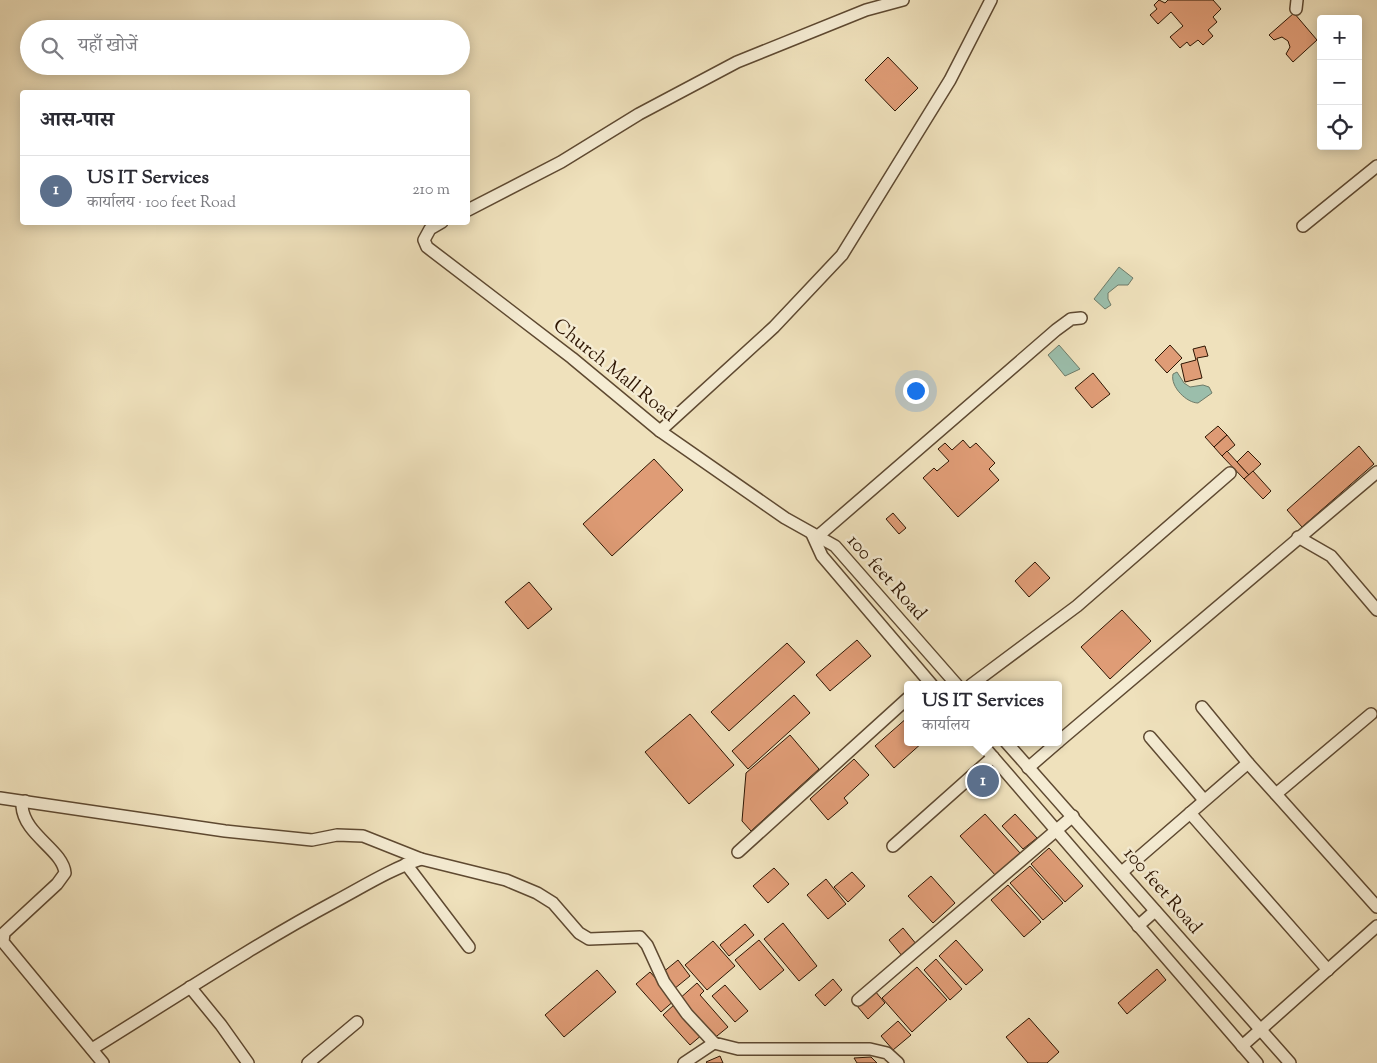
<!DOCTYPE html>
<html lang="hi">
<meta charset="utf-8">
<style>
:root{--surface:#fff;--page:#f7f7f7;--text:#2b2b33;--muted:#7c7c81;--line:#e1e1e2;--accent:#0f766e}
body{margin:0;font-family:"Sorts Mill Goudy","Noto Serif Devanagari",serif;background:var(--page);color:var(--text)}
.controls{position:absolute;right:15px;top:15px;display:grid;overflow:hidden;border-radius:5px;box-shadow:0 2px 12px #0003}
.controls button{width:45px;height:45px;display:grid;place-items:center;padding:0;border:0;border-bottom:1px solid var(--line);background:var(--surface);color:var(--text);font:25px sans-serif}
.you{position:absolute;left:915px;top:390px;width:18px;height:18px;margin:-12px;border:4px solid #fff;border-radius:50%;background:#1a73e8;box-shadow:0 0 0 8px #1a73e833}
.badge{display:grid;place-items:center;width:32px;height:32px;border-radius:50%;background:var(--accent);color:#fff;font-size:16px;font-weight:700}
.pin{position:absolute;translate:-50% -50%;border:2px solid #fff;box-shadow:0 1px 5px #0006}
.popup{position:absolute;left:904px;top:681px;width:158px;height:65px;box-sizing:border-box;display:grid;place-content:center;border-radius:5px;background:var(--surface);filter:drop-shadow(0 1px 4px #0005);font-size:16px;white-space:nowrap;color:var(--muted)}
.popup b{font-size:19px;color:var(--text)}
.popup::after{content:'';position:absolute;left:50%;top:100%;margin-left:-10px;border:10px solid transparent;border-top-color:var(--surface)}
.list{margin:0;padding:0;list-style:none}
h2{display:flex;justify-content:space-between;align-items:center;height:65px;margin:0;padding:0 20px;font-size:21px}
h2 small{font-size:16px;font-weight:400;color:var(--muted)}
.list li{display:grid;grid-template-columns:32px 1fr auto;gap:15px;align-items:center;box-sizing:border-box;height:70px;padding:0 20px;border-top:1px solid var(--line)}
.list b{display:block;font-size:19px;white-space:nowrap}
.list p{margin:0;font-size:16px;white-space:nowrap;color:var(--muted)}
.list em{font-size:16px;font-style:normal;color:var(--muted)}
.icon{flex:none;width:28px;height:28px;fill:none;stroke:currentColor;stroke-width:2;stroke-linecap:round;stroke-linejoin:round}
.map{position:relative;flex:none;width:1377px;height:1063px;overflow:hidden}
.search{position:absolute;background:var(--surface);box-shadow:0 2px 12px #0003;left:20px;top:20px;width:450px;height:55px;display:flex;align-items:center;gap:12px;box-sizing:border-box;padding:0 18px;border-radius:28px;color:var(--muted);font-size:19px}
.panel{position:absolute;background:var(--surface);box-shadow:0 2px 12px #0003;left:20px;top:90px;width:450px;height:135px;border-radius:5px}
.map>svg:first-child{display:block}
.water{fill:#9bbeab;stroke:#6f7b68}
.building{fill:#df9c76;stroke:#2e1603}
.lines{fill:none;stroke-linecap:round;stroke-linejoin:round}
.minor-casing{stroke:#5e4931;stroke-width:14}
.minor{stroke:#f5ecd3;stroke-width:11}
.labels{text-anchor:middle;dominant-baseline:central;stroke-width:5;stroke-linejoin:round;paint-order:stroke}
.street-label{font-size:19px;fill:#2e1603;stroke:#f5ecd3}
</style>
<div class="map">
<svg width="1377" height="1063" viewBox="0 0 1377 1063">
<rect width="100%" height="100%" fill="#efe1bc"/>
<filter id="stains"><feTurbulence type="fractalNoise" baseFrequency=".004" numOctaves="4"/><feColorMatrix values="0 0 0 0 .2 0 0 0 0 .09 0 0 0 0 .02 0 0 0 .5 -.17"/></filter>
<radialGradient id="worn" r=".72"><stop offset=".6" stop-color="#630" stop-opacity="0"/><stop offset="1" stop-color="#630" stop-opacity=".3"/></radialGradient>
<!-- water -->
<g class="water">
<path d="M1119 267 1133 278 1128 285H1118L1108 293V299L1111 305 1105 309 1094 299Z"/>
<path d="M1059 345 1080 369 1065 376 1048 355Z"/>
<path d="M1177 372 1184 383 1190 387 1203 385 1209 387 1212 393 1198 403C1187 403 1170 387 1173 374Z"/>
</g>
<!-- building -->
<g class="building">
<path d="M1159 0 1165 3 1168 0H1213L1221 9 1213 17 1217 22 1208 30 1213 36 1203 45 1198 40 1190 46 1187 42 1180 48 1170 37 1183 26 1171 12 1158 24 1150 15 1157 9 1154 5Z"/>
<path d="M1294 13 1317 40 1293 62 1286 54 1290 47 1288 41 1282 37 1274 40 1269 35Z"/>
<path d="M888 57 918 88 895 111 865 80Z"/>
<path d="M1170 345 1182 358 1167 373 1155 360Z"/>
<path d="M1205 346 1208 356 1197 358 1202 378 1185 382 1181 364 1196 360 1193 349Z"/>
<path d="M1093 373 1110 394 1092 408 1075 388Z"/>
<path d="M1218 426 1227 435 1214 447 1205 437Z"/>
<path d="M1227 435 1235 445 1222 456 1214 447Z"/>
<path d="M963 440 970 448 976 443 995 463 989 469 999 480 958 517 923 478 934 468 937 471 949 461 938 449 945 443 952 450Z"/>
<path d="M1359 446 1374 464 1302 527 1287 510Z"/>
<path d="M1227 451 1249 475 1244 479 1222 456Z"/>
<path d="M1248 451 1261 464 1249 475 1237 462Z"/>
<path d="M654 459 683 490 612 556 583 524Z"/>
<path d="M1253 471 1271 491 1263 499 1244 479Z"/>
<path d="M893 513 906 528 899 534 886 519Z"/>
<path d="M1035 562 1050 578 1029 597 1015 581Z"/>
<path d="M529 582 552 609 528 629 505 602Z"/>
<path d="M1122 610 1151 641 1110 679 1081 647Z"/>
<path d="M857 640 871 656 830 691 816 675Z"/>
<path d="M787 643 805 662 729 731 711 712Z"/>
<path d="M794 695 810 713 748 769 732 751Z"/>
<path d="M690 714 734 765 689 804 645 752Z"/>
<path d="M908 717V742H923L894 768 875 746Z"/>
<path d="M790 735 819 769 751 831 742 821 746 773Z"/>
<path d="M854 759 869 775 844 798 848 803 828 820 810 799Z"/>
<path d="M985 814 1020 853 996 876 960 836Z"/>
<path d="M1015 814 1037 838 1023 849 1002 826Z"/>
<path d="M1049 848 1083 886 1065 902 1031 864Z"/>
<path d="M1030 866 1063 903 1043 920 1010 883Z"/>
<path d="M774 868 789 884 768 903 753 886Z"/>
<path d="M852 872 865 886 848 902 834 887Z"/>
<path d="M931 876 955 903 933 923 908 896Z"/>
<path d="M826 879 846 904 828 919 807 895Z"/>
<path d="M1008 885 1041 922 1024 937 991 900Z"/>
<path d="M783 923 817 966 799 981 764 939Z"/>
<path d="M745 924 754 935 729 956 720 945Z"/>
<path d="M903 928 917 945 903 957 889 940Z"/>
<path d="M759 940 784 970 760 990 735 960Z"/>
<path d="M956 940 983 970 966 985 939 956Z"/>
<path d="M713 941 735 966 707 990 685 965Z"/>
<path d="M936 959 962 989 950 1000 924 970Z"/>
<path d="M678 960 690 976 674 989 662 973Z"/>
<path d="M917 967 947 1000 912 1032 882 998Z"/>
<path d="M1157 969 1166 980 1127 1014 1118 1003Z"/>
<path d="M597 970 616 992 564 1037 545 1015Z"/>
<path d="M650 972 675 1000 661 1012 636 984Z"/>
<path d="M833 979 842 990 825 1006 815 995Z"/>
<path d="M697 983 704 991 700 995 728 1027 712 1040 678 1000Z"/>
<path d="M725 985 748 1011 735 1022 712 996Z"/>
<path d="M875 991 885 1003 868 1019 857 1006Z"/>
<path d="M676 1003 703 1034 690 1045 663 1015Z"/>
<path d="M1029 1018 1059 1052 1047 1063H1028L1006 1037Z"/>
<path d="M898 1021 911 1035 893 1050 881 1036Z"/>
<path d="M720 1056 723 1063H707L706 1062Z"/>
<path d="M871 1057 877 1063H857L854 1058Z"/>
</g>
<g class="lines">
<!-- minor casing -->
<g class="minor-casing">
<g id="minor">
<path d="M1296 9 1297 0"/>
<path d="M468 210 561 162 639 114 737 62 866 10 903 0"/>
<path d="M442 222 430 229 424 240 427 247 572 358 660 431 785 518 835 546 957 685"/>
<path d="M1303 226 1377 166"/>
<path d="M660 431 774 327 842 255 950 80 991 0"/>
<path d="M812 534 822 556 932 685"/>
<path d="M817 537 1056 330 1071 319 1081 318"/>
<path d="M1298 537 1331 556 1377 610"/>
<path d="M971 685 1077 606 1230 473"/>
<path d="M1202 707 1248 763 1377 907"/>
<path d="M1150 737 1204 800"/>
<path d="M980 742 1257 1063"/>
<path d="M1006 742 1290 1063"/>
<path d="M1058 742 1377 472"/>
<path d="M1028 768 1058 742"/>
<path d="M1276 794 1371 714"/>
<path d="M0 798 225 831 312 840 337 835 363 836 421 859 506 880 537 893 553 903 579 933 589 939 640 937 647 945 664 982 687 1014 714 1043 738 1049H870L887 1053 898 1063"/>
<path d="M25 801 22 806C24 835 63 850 65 873L57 884 4 933 3 942 103 1063"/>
<path d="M1190 813 1328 970"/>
<path d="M893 846 993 757"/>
<path d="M738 852 908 698"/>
<path d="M406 864 469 947"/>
<path d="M1122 872 1248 763"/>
<path d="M1138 926 1155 911"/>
<path d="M190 987 221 1025 248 1063"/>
<path d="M858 1000 1073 816"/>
<path d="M1242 1046 1377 926"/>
<path d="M92 1049C173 999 252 946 336 901 364 886 391 869 421 859"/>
<path d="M308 1063 357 1022"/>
<path d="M684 1063 714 1043"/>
</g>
</g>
<!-- minor -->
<use href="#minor" class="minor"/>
</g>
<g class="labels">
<!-- street labels -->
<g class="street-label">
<text transform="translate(614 371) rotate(39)">Church Mall Road</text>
<text transform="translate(886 578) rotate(48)">100 feet Road</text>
<text transform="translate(1162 891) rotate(49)">100 feet Road</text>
</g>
</g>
<rect width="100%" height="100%" filter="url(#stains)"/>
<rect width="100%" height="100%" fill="url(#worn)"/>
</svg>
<div class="controls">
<button>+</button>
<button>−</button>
<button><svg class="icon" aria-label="locate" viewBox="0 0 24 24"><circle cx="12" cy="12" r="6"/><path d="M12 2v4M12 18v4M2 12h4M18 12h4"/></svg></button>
</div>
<div class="you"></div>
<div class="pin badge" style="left:983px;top:781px;background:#5c6f8a">1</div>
<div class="popup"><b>US IT Services</b>कार्यालय</div>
<div class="search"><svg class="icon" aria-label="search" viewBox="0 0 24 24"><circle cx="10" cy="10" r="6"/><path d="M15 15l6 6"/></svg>यहाँ खोजें</div>
<section class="panel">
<h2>आस-पास<small></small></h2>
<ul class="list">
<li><span class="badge" style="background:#5c6f8a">1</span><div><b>US IT Services</b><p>कार्यालय · 100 feet Road</p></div><em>210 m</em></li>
</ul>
</section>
</div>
